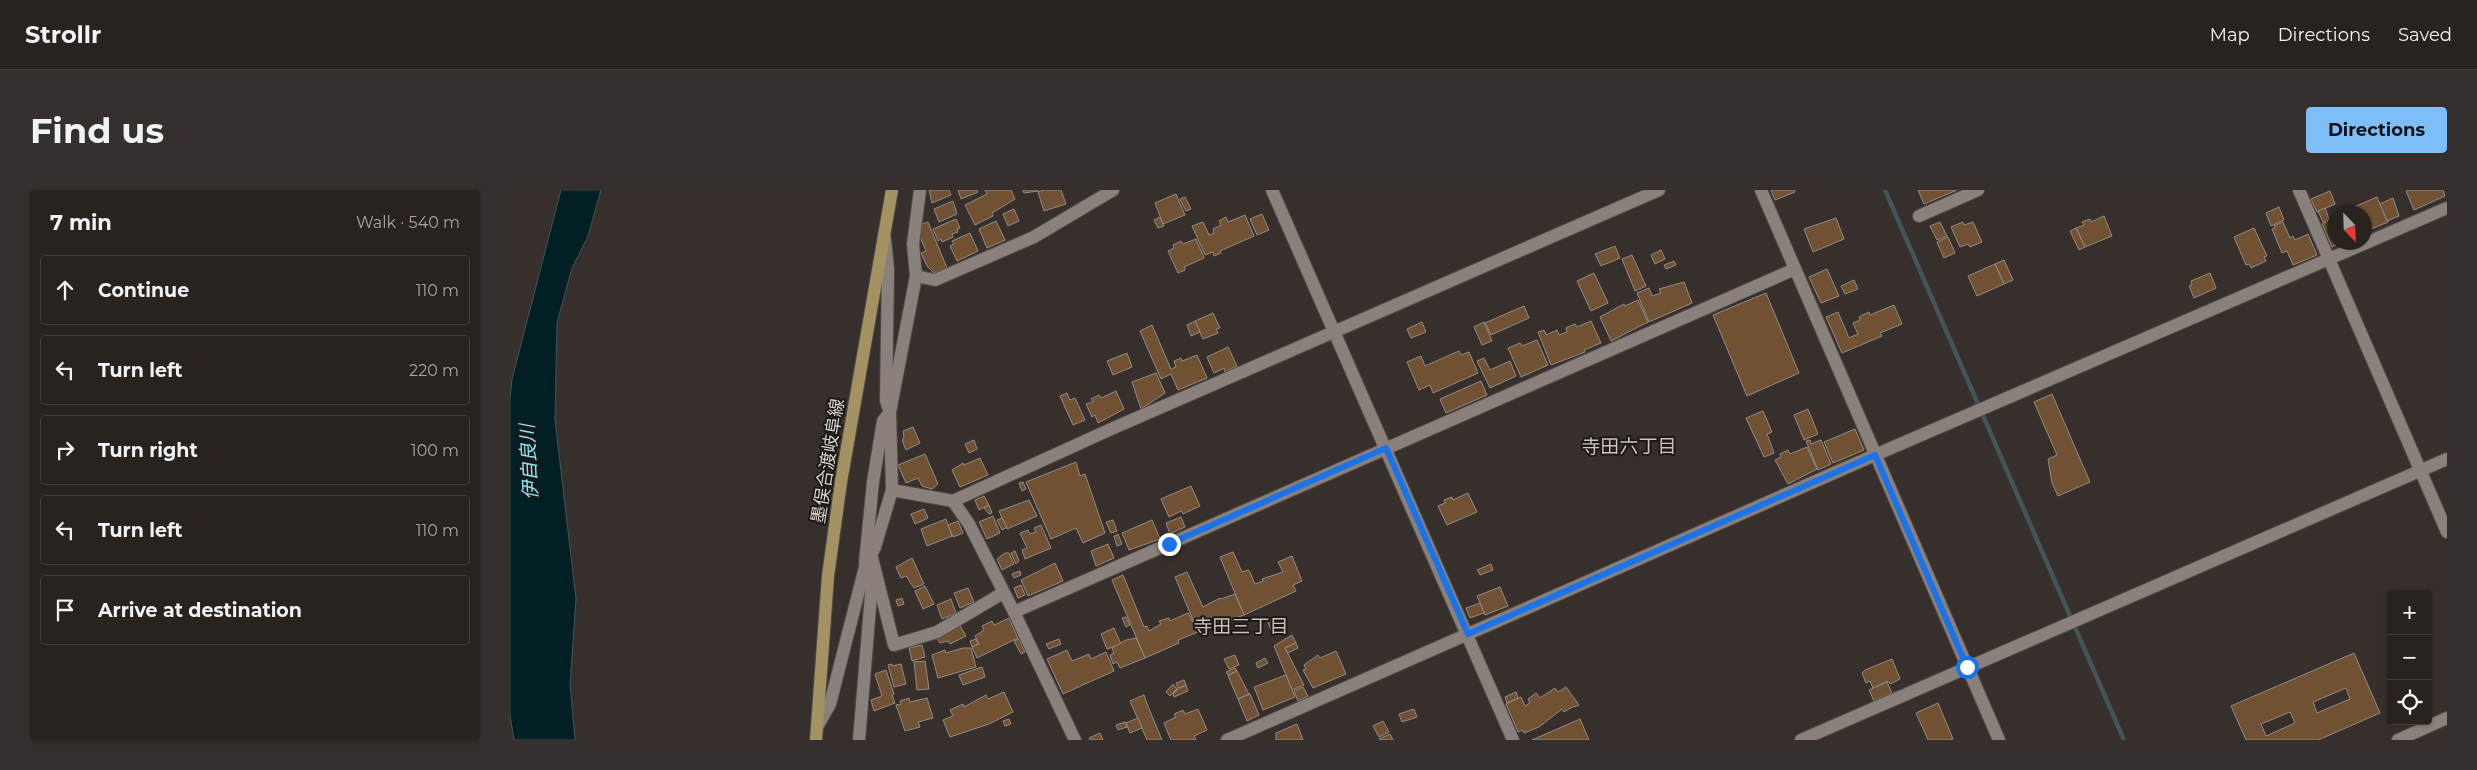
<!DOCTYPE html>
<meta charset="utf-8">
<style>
:root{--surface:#292320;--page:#352f2d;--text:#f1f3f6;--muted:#a5a4a5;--line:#45403e;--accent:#7dbef9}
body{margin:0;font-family:Montserrat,"Noto Sans JP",sans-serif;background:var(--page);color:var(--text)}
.controls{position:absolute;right:15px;bottom:15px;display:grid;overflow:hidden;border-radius:5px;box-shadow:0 1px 4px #0004}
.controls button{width:45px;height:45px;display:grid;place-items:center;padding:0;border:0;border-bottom:1px solid var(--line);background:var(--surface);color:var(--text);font:25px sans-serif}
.compass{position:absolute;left:1817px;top:15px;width:45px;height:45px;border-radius:50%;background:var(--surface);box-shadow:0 1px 4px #0004;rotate:157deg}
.stop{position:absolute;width:15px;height:15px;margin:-11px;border:4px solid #1a73e8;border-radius:50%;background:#fff}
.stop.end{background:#1a73e8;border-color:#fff;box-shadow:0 1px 5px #0008}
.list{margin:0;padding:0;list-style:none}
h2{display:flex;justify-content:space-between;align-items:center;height:65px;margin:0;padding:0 20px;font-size:21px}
h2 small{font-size:16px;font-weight:400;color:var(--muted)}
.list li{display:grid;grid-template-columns:32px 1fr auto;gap:15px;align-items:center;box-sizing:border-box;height:70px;margin:0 10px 10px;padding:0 10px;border:1px solid var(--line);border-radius:5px}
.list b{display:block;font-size:19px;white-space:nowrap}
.list em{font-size:16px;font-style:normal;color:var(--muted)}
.icon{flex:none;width:28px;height:28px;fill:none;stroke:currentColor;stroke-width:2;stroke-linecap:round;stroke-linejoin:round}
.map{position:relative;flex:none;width:1937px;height:550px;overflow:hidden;border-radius:5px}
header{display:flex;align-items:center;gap:30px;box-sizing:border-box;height:70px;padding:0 25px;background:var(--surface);border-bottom:1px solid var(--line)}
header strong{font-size:24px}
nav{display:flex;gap:28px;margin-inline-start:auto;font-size:18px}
.intro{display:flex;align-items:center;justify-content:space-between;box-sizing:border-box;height:120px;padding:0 30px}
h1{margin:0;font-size:35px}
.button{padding:12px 22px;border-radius:5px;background:var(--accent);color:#111;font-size:18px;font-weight:700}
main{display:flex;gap:30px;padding:0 30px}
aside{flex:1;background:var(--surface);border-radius:5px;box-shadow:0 1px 4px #0004}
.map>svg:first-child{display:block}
.water{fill:#021f24;stroke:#425558}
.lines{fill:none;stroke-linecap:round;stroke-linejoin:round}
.stream{stroke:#425558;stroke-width:4.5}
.building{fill:#705133;stroke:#948c85;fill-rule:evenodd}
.minor-casing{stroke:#524c48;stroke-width:14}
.major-casing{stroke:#524c48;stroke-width:14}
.minor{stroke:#8a817c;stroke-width:12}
.major{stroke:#a59263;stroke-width:12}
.route{stroke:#1a73e8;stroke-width:6}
.labels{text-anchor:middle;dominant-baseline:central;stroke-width:4;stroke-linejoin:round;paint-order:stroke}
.street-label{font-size:18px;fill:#d9d4d1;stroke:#1b1816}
.neighbourhood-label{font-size:19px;fill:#cac1bb;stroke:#1b1816}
.water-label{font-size:19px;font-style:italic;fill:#89e5f6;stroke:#1b1816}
</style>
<header>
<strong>Strollr</strong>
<nav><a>Map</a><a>Directions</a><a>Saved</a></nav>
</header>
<div class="intro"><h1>Find us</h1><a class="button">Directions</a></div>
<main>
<aside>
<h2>7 min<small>Walk · 540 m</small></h2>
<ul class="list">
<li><svg class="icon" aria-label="ahead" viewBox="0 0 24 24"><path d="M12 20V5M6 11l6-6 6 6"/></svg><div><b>Continue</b></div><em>110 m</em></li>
<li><svg class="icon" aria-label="left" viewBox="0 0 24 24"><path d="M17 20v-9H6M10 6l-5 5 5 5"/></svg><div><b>Turn left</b></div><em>220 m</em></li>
<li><svg class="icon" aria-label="right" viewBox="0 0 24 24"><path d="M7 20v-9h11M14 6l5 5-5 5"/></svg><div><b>Turn right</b></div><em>100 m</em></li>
<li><svg class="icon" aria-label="left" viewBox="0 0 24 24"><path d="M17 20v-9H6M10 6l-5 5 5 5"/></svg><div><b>Turn left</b></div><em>110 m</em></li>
<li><svg class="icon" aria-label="arrive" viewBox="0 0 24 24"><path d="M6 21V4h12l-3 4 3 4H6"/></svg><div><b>Arrive at destination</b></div></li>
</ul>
</aside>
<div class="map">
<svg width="1937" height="550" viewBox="0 0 1937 550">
<rect width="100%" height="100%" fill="#372f2b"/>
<!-- water -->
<path class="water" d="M51 0H91L78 46 62 78 47 133 45 230 66 409 60 494 65 550H4L0 525V208L2 189Z"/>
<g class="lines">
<!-- stream -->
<path class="stream" d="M1375 0 1614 550"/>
</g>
<!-- building -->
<g class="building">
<path d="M419 0H439L441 5 422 13Z"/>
<path d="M448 0H467L468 2 451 9Z"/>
<path d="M475 0H501L505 9 482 23 483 26 465 35 455 15 477 4Z"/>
<path d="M513 0H528V1L514 3Z"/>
<path d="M534 0H551L556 14 534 21 528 2Z"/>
<path d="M1261 0H1285V2L1265 10Z"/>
<path d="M1408 0H1447L1414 14Z"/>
<path d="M1898 0H1933L1935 6 1904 20 1896 1Z"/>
<path d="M1820 1 1825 14 1807 22 1801 9Z"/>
<path d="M666 4 675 25 653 34 645 13Z"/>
<path d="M675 7 681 19 676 21 670 9Z"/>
<path d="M1867 7 1878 32 1854 42V22H1841L1846 20 1844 17Z"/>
<path d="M1883 8 1889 26 1877 31 1870 14Z"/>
<path d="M443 11 447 24 429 32 424 19Z"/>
<path d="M1769 17 1774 30 1761 36 1756 23Z"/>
<path d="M1815 18 1819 29 1814 34 1808 21Z"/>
<path d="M504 19 509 31 498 36 493 24Z"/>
<path d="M752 24 759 40 747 45 740 29Z"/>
<path d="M735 25 744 46 710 61 711 63 704 66 703 62 695 65 682 36 693 32 699 45 704 43 703 39 711 35 709 31 716 27 718 32Z"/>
<path d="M1594 26 1602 46 1575 57 1566 38 1574 35 1572 32 1580 29 1581 32Z"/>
<path d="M1824 26V52H1832L1822 57 1812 34Z"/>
<path d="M650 27 654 36 648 38 644 30Z"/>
<path d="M1326 28 1334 49 1303 62 1294 39Z"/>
<path d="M446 29 450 38 447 39 448 42 442 44 443 47 432 52 431 49 428 51 423 39Z"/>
<path d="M486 31 495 50 477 58 469 39Z"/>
<path d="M418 32 437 78 424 83 417 76 411 63 416 61 410 47 412 34Z"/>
<path d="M1430 32 1437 46 1427 50 1420 36Z"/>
<path d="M1453 32 1454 35 1463 32 1472 52 1460 57 1458 54 1450 57 1441 37Z"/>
<path d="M1773 32 1780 48 1783 46 1785 50 1798 44 1807 65 1783 75 1777 61 1772 63 1762 39 1765 38 1764 36Z"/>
<path d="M1566 38 1575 57 1569 60 1560 41Z"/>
<path d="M1744 38 1757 66 1754 67 1756 71 1741 78 1739 74 1736 75 1724 47Z"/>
<path d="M460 43 468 61 447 71 440 56 444 54 442 51Z"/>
<path d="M1438 47 1445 63 1434 68 1427 52Z"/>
<path d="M686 49 694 68 674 77 675 80 668 83 658 61 664 58 663 55 671 51 673 54Z"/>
<path d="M1105 56 1110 68 1091 76 1085 64Z"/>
<path d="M1151 60 1155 69 1145 74 1141 65Z"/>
<path d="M1122 65 1136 96 1125 101 1112 69Z"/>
<path d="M1494 70 1503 90 1494 94 1485 74Z"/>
<path d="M1164 71 1166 75 1156 79 1154 75Z"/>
<path d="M1485 74 1494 94 1467 106 1458 86Z"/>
<path d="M1317 79 1329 106 1311 113 1299 87Z"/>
<path d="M1084 83 1098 113 1081 121 1067 91Z"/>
<path d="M1700 83 1706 98 1684 108 1679 96 1682 95 1681 91Z"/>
<path d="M1344 90 1348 99 1335 104 1331 96Z"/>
<path d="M1174 92 1182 113 1139 132 1127 103 1139 98 1142 106 1151 103 1149 99Z"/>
<path d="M1256 103 1289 183 1237 206 1203 125Z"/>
<path d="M1128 110 1138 132 1101 151 1090 127 1114 114 1115 116Z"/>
<path d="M1384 115 1392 134 1370 143 1372 146 1332 163 1316 127 1328 122 1339 148 1348 144 1343 133 1350 130 1349 127 1359 122 1360 125Z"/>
<path d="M1014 116 1019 128 981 145 975 133Z"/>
<path d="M703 123 710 138 706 139 708 143 693 149 685 131Z"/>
<path d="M685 131 690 142 681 146 677 135Z"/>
<path d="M1081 131 1091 153 1074 160 1075 162 1041 175 1028 142 1034 140 1036 145 1047 140 1049 145 1057 142 1056 138 1065 134 1067 137Z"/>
<path d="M912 132 916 142 901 148 897 139Z"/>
<path d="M974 132 982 151 972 155 964 137Z"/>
<path d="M642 135 661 179 666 177 664 171 671 168 672 171 687 165 697 188 668 200 661 184 651 189 630 141Z"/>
<path d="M1027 150 1038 175 1011 187 998 158 1010 153 1012 156Z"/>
<path d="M718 157 727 176 715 182 714 178 704 183 697 167Z"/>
<path d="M949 161 951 165 959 162 968 183 923 203 920 195 909 200 897 172 911 166 915 176Z"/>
<path d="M617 163 622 177 603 185 597 171Z"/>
<path d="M974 168 980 180 1000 171 1006 186 980 198 967 171Z"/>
<path d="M646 183 655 203 631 219 622 192Z"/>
<path d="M971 191 977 205 936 223 930 209Z"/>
<path d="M606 201 614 219 588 233 585 225 582 227 576 214 583 212 581 209 589 205 591 208Z"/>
<path d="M557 203 560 210 565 208 575 230 563 235 550 206Z"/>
<path d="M1542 204 1580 292 1548 306 1542 293 1538 269 1547 265 1524 212Z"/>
<path d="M1298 219 1308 244 1294 250 1284 225Z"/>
<path d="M1253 221 1262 242 1257 244 1264 263 1254 267 1236 228Z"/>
<path d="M403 237 410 253 396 260 392 250 394 247 393 241Z"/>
<path d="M1345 239 1354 260 1323 273 1314 252Z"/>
<path d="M464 250 467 259 459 263 455 254Z"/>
<path d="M1300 250 1301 254 1311 250 1321 274 1308 280 1296 251Z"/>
<path d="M1297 257 1307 279 1278 294 1265 270 1271 267 1270 264 1278 260 1280 264Z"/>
<path d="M415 264 428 294 422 299 412 296 408 288 396 293 388 275Z"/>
<path d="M470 268 478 285 450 297 442 280 453 273 454 275Z"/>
<path d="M566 272 570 286 575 284 595 343 573 353 566 338 541 349 516 292Z"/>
<path d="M513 292 516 299 512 301 509 293Z"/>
<path d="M681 296 690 316 673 324 671 321 659 327 651 309Z"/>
<path d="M958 303 967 322 937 335 928 316 935 313 934 310 942 307 943 310Z"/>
<path d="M474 306 479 315 469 320 465 310Z"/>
<path d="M519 310 527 326 497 339 489 321Z"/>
<path d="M479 315 482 323 479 324 474 318Z"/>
<path d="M414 319 418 328 405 334 401 324Z"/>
<path d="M483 326 490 343 477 349 469 332Z"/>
<path d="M671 327 675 337 660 344 656 333Z"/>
<path d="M492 328 497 337 492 340 487 330Z"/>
<path d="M436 329 442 346 417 356 411 339Z"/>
<path d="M603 330 607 341 601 343 596 332Z"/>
<path d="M642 330 650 349 619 360 612 343Z"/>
<path d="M448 331 453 343 443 347 438 335Z"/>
<path d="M531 335 541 358 515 369 512 360 517 358 510 343 518 340 520 344 526 342 524 338Z"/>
<path d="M608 344 612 354 607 356 604 346Z"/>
<path d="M598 354 604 368 586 376 581 361Z"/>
<path d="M505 361 509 371 506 374 501 363Z"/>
<path d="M723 362 732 382 738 380 740 382 745 394 753 391 752 389 773 382 768 372 782 366 792 391 783 395 786 401 734 425 710 367Z"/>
<path d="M495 363H499L504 374 492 380 487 369Z"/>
<path d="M402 368 414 394 404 398 396 386 391 388 386 377Z"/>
<path d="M545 373 553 391 518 406 511 390Z"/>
<path d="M981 374 983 380 970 385 967 380Z"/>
<path d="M510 381 511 385 504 388 502 384Z"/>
<path d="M677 382 693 417 710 408 711 409 725 404 734 425 688 442 665 387Z"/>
<path d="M613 385 634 437 637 436 639 441 651 434 649 431 659 428 660 431 678 423 688 442 668 450 669 453 635 468 602 390Z"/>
<path d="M511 395 515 405 508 408 504 398Z"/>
<path d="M415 396 424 414 413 419 405 401Z"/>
<path d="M990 397 998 416 975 425 967 406Z"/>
<path d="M458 398 464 412 450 418 444 403Z"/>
<path d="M392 408 394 414 388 416 386 410Z"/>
<path d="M441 409 446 423 432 429 427 415Z"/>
<path d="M970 413 974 423 960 428 956 418Z"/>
<path d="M616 427 620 435 616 437 612 428Z"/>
<path d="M499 428 508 448 467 468 462 457 469 454 465 446 474 440 472 436 482 431 484 435Z"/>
<path d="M763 428 768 440 762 442 757 430Z"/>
<path d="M449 434 456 446 440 454 438 451 430 453 426 447Z"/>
<path d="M604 438 611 454 597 459 591 444Z"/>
<path d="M782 445 786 453 775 458 794 495 782 500 764 456Z"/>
<path d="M626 448 635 468 610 478 607 472 603 474 600 465 604 463 602 458 616 450Z"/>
<path d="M466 449 468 454 462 457 460 451Z"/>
<path d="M509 449 515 462 511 464 504 451Z"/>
<path d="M549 449 551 454 539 459 536 454Z"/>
<path d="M786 453 788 458 778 463 775 458Z"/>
<path d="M412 455 415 467 402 471 399 458Z"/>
<path d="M453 458H461L466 477 428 488 422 465 435 460 436 463Z"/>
<path d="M557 460 562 471 579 464 581 469 596 462 604 481 553 504 537 469Z"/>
<path d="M826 461 836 484 803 498 793 480 796 479 794 475 808 465 810 468Z"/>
<path d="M1844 463 1870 523 1808 550H1736L1721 516ZM1836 498 1840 509 1807 523 1803 512ZM1780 522 1785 533 1756 546 1751 534Z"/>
<path d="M725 465 729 475 719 479 714 469Z"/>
<path d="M755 468 758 473 748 478 746 473Z"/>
<path d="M1382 469 1390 489 1380 494 1378 491 1363 498 1360 491 1356 493 1352 483 1355 480Z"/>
<path d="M415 471 419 499 407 500 404 472Z"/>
<path d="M382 474V476L391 474 396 494 384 497 378 475Z"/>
<path d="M472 477 475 487 453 495 449 485Z"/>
<path d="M725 478 727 481 718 485 716 482Z"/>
<path d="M376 480 384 504 382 505 385 513 364 521 361 510 372 506 365 484Z"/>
<path d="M727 481 739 504 728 509 718 486Z"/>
<path d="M776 485 785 507 753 520 744 497Z"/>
<path d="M674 490 676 495 668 498 666 493Z"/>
<path d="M1377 492 1382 503 1364 511 1359 500Z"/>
<path d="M663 494 667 499 660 506 656 502Z"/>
<path d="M676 495 678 501 664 507 663 504 668 499Z"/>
<path d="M793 497 798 506 788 511 784 501Z"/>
<path d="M1056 497 1069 515 1065 517 1064 516 1054 522 1052 519 1029 537 1014 543 1013 540 1008 542 996 514 1011 507 1015 516 1020 513 1018 509 1026 503 1030 508 1045 498 1048 502Z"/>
<path d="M494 502 503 522 479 534 440 547 433 530 443 526 440 520 453 514 454 517 476 505 478 509Z"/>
<path d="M1006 502 1008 508 997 513 995 507Z"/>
<path d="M740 504 749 525 737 531 728 509Z"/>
<path d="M634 505 637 514 652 550H637L620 511Z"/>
<path d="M399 508 400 512 417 508 423 528 408 532 410 537 395 541 386 515 391 514 390 511Z"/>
<path d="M1428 513 1443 549 1440 550H1418L1406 523Z"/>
<path d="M688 519 697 540 684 546 686 550H661L654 533 666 527 664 524 673 520 675 524Z"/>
<path d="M904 519 907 527 892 532 889 524Z"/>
<path d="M628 528 632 538 620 543 616 533Z"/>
<path d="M499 529 501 534 495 536 493 531Z"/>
<path d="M1070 529 1079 550H1022Z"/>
<path d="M873 531 879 542 869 547 863 536Z"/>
<path d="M615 532 617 537 608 540 606 535Z"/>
<path d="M787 534 793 550H766V543Z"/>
<path d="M590 543 593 550H580L579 548Z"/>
<path d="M880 544 883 550H870L869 549Z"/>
</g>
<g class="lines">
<!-- minor casing -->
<g class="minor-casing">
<g id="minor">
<path d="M410 0 403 54 406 86 425 90 524 47 603 0"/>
<path d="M762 0 1003 550"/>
<path d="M1251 0 1489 550"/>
<path d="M1789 0 1937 342"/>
<path d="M1409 26 1468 0"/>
<path d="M382 300 380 222 406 86"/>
<path d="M443 311 459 334 504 422 565 550"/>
<path d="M361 364 384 455 427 442 493 403"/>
<path d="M355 372 363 292 373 231 380 222 376 211 378 79 375 49"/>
<path d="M504 422 1285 79"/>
<path d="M307 537 320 514 355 377 365 357 382 300 443 311 599 240 1149 0"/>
<path d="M349 550 363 381"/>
<path d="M717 550 1365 265 1937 18"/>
<path d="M1291 550 1937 269"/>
<path d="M1888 550 1937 528"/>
</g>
</g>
<!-- major casing -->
<g class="major-casing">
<path id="major" d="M306 550 318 386 331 292 382 0"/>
</g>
<!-- minor -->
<use href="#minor" class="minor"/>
<!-- major -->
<use href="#major" class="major"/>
</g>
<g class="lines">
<!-- route -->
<path class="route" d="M659 354 876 258 958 444 1365 265 1457 477"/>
</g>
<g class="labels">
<!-- street labels -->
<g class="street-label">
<text transform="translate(318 271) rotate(-81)">墨俣合渡岐阜線</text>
</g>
<!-- neighbourhood labels -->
<g class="neighbourhood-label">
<text x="1119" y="256">寺田六丁目</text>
<text x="731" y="436">寺田三丁目</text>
</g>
<!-- water labels -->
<g class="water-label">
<text transform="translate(19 272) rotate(-93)">伊自良川</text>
</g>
</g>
</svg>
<div class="controls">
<button>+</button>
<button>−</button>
<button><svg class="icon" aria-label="locate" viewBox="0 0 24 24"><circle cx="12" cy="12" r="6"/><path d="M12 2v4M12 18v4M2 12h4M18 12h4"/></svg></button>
</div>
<svg class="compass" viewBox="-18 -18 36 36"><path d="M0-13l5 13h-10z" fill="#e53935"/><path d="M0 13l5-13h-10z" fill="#a5a4a5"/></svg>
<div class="stop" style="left:1457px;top:477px"></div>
<div class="stop end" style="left:659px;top:354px"></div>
</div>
</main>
